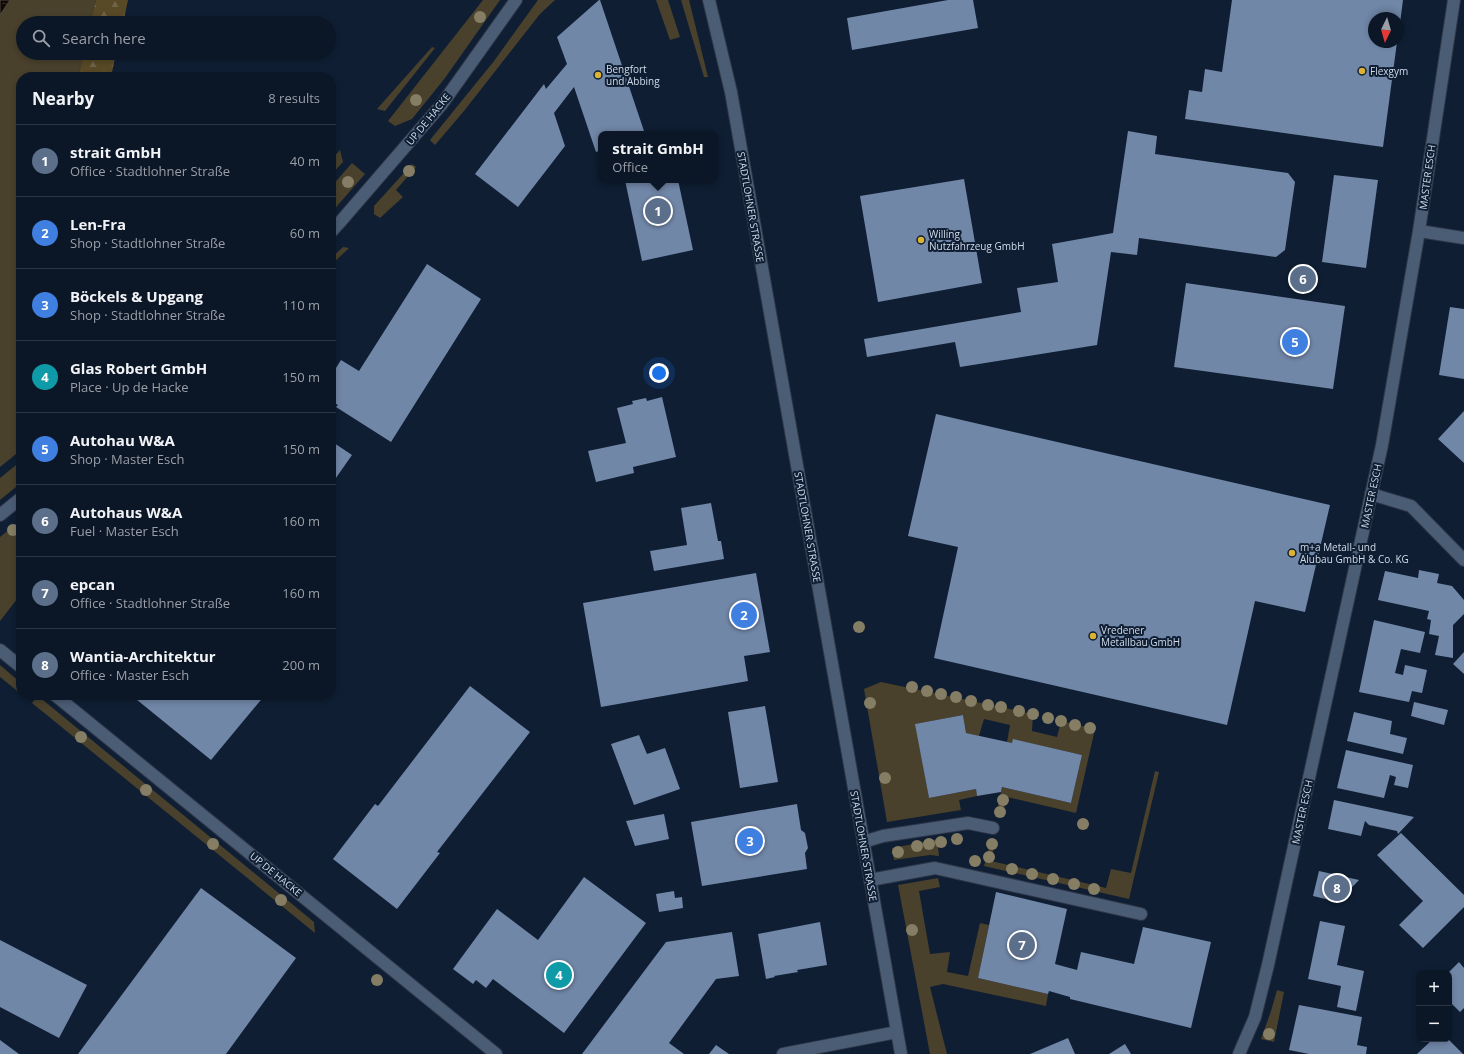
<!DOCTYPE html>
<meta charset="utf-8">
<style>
:root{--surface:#0b1626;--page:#141f2e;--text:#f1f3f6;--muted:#9a9fa7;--line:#2b3543;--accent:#7c3aed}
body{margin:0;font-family:"Open Sans",sans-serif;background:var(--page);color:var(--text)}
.controls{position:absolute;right:12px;bottom:12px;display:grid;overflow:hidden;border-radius:8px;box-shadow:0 2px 6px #0003}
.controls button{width:36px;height:36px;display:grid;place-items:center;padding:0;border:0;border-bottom:1px solid var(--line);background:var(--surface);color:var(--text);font:20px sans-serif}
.compass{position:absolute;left:1368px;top:12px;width:36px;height:36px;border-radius:50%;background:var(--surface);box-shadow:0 2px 6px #0003;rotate:185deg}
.you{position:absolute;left:659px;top:373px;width:14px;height:14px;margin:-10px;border:3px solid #fff;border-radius:50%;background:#1a73e8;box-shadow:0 0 0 6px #1a73e833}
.badge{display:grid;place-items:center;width:26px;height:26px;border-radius:50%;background:var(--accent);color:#fff;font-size:13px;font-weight:700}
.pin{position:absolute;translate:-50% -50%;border:2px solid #fff;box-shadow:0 1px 4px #0006}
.popup{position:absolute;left:598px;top:131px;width:120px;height:52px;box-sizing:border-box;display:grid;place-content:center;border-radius:8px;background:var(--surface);filter:drop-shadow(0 1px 3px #0005);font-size:13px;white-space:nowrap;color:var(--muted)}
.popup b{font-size:15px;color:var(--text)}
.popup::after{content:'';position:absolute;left:50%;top:100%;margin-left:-8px;border:8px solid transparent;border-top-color:var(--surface)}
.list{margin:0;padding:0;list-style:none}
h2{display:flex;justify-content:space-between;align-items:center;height:52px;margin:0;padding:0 16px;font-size:17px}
h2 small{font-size:13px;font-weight:400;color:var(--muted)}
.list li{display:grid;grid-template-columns:26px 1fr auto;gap:12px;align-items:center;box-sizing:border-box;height:72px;padding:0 16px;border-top:1px solid var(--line)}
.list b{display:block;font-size:15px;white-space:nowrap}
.list p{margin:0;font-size:13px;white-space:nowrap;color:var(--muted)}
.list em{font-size:13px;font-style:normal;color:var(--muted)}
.icon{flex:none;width:22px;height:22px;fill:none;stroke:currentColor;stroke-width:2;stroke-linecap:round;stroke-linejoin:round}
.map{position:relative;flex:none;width:1464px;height:1054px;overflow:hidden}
.search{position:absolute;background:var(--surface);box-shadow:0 2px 6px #0003;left:16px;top:16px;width:320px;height:44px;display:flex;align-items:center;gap:10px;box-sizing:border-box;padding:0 14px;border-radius:22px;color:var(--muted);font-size:15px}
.panel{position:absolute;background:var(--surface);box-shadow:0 2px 6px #0003;left:16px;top:72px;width:320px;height:628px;border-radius:16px}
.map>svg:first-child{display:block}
.green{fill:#49412c}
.forest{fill:url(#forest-firs)}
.water{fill:url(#water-ripples);stroke:#4b4846}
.building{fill:#7187a8}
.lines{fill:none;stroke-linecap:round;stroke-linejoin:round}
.service-casing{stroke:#2e3648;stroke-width:14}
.minor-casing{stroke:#2e3648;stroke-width:14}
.tertiary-casing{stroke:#2e3648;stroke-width:14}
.service{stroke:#4b5c75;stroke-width:12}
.minor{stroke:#4b5c75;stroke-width:12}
.tertiary{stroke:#4b5c75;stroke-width:12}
.tree{fill:#857e65}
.poi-dot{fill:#dcb233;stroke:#0f1e33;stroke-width:1.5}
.labels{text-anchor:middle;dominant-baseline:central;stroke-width:4;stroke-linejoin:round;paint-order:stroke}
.poi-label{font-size:10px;fill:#d1dbea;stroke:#0f1e33;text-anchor:start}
.street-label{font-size:10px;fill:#d1dbea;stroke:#0f1e33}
</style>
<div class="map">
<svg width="1464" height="1054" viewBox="0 0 1464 1054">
<defs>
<pattern id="forest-firs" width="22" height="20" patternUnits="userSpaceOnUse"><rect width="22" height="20" fill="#584a26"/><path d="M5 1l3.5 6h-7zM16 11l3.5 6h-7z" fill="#6f6446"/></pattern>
<pattern id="water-ripples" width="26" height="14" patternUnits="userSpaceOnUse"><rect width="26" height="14" fill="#120900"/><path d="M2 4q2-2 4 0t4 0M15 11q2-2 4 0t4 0" fill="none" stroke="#332c25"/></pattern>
</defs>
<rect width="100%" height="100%" fill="#0f1e33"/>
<!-- green -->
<g class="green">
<path d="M0 0H96L90 23H23V53H84L78 77H21V450L0 467Z"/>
<path d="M483 0H500L445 78 412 119 395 126 388 121Z"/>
<path d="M538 0H555L540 14 464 111 435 145 430 140 494 61Z"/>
<path d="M656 0H668L680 37 670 40Z"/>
<path d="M681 0H689L708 77H704Z"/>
<path d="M432 47 435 48 385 111 377 109Z"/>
<path d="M340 150 343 162 331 175V160Z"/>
<path d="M352 163 365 174 331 213V187Z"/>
<path d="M412 164 416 167 396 190 403 197 380 218 374 214V206Z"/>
<path d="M343 247 349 248 331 265V258Z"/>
<path d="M21 461V483L0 500V478Z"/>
<path d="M21 520V594L0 621V537Z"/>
<path d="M0 665 21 683V694L0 677Z"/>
<path d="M881 682 1033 714 1032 731 1057 737 1061 721 1095 729 1076 813 1007 797 1002 817 996 816 1002 787 1071 803 1082 755 1028 743H1012L1007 742 1010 725 984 719 979 736 966 733 963 715 916 724 929 798 976 789 977 796 959 800 961 810 887 822 864 689Z"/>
<path d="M38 696 314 922 315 933 32 703Z"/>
<path d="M1155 771 1159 772 1129 899 984 866 991 841 995 842 991 861 1106 888 1111 869 1131 873Z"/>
<path d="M945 838 946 845 938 847 939 856 930 855 894 860 892 848Z"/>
<path d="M938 878 940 887 919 891 930 954 950 952 947 972 968 976 980 923 989 925 978 978 1048 994 1046 1006 943 984 930 987 947 1054H930L898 885Z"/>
<path d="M1277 990 1284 992 1274 1042 1261 1039 1271 1011Z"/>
</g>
<!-- forest -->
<g class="forest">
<path d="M96 0H128L123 23H90Z"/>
<path d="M84 53H116L111 77H78Z"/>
</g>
<!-- water -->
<path class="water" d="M0 0H10L0 15Z"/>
<!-- building -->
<g class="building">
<path d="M599 0H600L645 134H601V150L596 152 574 87 554 113 565 146 518 207 475 174 544 84 546 89 567 64 557 37Z"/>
<path d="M948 0H973L978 28 852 50 847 18Z"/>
<path d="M1232 0H1403L1399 31 1398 18H1374V42H1397L1383 147 1185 119 1189 90 1202 92 1205 69 1222 72Z"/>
<path d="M1128 131 1157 136 1155 154 1288 173 1295 182 1285 250 1276 257 1139 238 1137 255 1111 252 1097 345 960 367 955 342 867 357 864 339 1021 312 1017 288 1058 282 1052 244 1113 233Z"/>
<path d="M1334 175 1378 180 1366 268 1322 262Z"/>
<path d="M964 179 982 283 878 302 860 196Z"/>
<path d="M625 180H678L693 250 642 261Z"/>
<path d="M427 264 481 299 391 442 336 407 338 405 331 401V376L341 360 359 371Z"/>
<path d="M1186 283 1345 306 1333 389 1174 367Z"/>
<path d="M1450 307 1464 309V379L1439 375Z"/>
<path d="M662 397 676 457 633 467 634 473 596 482 588 451 626 443 617 408 633 404 632 401 646 398 647 401Z"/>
<path d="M1464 411V463L1438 439Z"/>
<path d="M936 414 1330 505 1305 612 1255 601 1227 725 934 658 958 547 908 536Z"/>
<path d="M331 441 352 455 331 485Z"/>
<path d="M711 503 718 541H721L724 559 654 571 650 551 687 545 681 508Z"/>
<path d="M1419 570 1439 574 1437 583 1452 586 1464 600V614L1453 625V658L1435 655 1439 636 1429 634 1431 620 1427 619 1429 611 1378 600 1385 571 1418 578Z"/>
<path d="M756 573 770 652 744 656 748 681 601 707 583 603Z"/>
<path d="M1374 620 1425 632 1420 653 1401 649 1395 673 1403 675 1405 665 1427 670 1422 693 1412 691 1409 702 1359 692Z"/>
<path d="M1464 652V674L1453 664Z"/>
<path d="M470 686 530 732 437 852 440 853 397 909 333 859 375 804 378 806Z"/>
<path d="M131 695H265L211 760Z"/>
<path d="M1414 702 1448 710 1444 725 1411 716Z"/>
<path d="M765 706 778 782 740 788 728 712Z"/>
<path d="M1354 712 1392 721 1390 734 1407 738 1403 754 1347 741Z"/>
<path d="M963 715 966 733 1012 743 1013 739 1082 755 1071 803 1002 787 1001 792 977 796 976 789 929 798 915 724Z"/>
<path d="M639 735 647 754 665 748 680 789 634 805 611 744Z"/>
<path d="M1346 750 1413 765 1408 788 1394 785 1396 777 1390 775 1384 798 1337 788Z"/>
<path d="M1334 800 1367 807 1414 817 1398 834 1397 831 1369 825 1365 821 1361 836 1328 829Z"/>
<path d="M797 804 801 830 805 833 808 848 805 853 807 869 702 886 691 822Z"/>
<path d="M664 814 669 839 635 846 626 821Z"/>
<path d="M1401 833 1464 895V907L1423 948 1399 925 1423 901 1377 855Z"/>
<path d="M1319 871 1359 880 1338 902 1313 896Z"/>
<path d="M584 877 646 923 564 1033 493 979 486 988 476 980 473 984 453 969 497 909 538 940Z"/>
<path d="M201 888 296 958 226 1054H78Z"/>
<path d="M674 891 675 898 682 897 683 908 659 912 656 894Z"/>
<path d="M996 892 1067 909 1055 964 1077 970 1081 952 1134 964 1143 927 1211 942 1191 1028 1070 999V997L1049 991 1048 994 978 978Z"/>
<path d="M1320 921 1345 926 1337 965 1364 971 1356 1011 1337 1007 1341 986 1308 979Z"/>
<path d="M820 922 827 965 797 970 798 972 774 976 775 977 766 979 758 934Z"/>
<path d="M732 932 739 976 716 979 669 1043 684 1054H582L666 942Z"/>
<path d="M0 940 87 985 59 1038 0 1007Z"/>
<path d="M1459 962 1464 968V1008L1460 1012 1449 1001V972Z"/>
<path d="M1299 1005 1362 1017 1357 1045 1367 1047 1366 1054H1309L1289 1050Z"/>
<path d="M1068 1038 1075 1054H1030Z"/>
<path d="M1433 1039H1448L1463 1054H1417Z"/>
<path d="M0 1040 19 1054H0Z"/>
<path d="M1125 1044 1131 1054H1109Z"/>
<path d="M716 1045 729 1054H709Z"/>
</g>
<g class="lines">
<!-- service casing -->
<g class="service-casing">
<g id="service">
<path d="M863 842 883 836 968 823 993 828"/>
<path d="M870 880 935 868 1141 914"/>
<path d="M783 1054 897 1032"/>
</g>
</g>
<!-- minor casing -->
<g class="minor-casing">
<g id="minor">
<path d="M1419 231 1464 238"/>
<path d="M1371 494 1411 506 1464 560"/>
<path d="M0 650 21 667"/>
<path d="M55 695 496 1054"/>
<path d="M1239 1054 1255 1017 1268 965 1382 445 1419 231 1454 0"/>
</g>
</g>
<!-- tertiary casing -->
<g class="tertiary-casing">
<g id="tertiary">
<path d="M709 0 731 92 901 1054"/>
<path d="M331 232 341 221 442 104 516 0"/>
<path d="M0 515 21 498"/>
</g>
</g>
<!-- service -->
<use href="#service" class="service"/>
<!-- minor -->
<use href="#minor" class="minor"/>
<!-- tertiary -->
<use href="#tertiary" class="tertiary"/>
</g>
<!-- trees -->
<g class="tree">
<circle cx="480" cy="17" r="6"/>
<circle cx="416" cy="100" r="6"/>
<circle cx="409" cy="171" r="6"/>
<circle cx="348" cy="182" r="6"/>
<circle cx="13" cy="530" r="6"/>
<circle cx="859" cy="627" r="6"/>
<circle cx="912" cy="687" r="6"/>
<circle cx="927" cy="691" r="6"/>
<circle cx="941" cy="694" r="6"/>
<circle cx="956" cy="697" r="6"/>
<circle cx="971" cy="701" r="6"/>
<circle cx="870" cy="703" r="6"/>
<circle cx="988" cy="705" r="6"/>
<circle cx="1001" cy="707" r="6"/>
<circle cx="1019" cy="711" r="6"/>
<circle cx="1033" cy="714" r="6"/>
<circle cx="1048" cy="718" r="6"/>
<circle cx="1061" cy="721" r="6"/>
<circle cx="1075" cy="725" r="6"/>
<circle cx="1090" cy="728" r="6"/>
<circle cx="81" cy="737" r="6"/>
<circle cx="885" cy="778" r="6"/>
<circle cx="146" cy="790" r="6"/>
<circle cx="1003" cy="800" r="6"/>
<circle cx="1000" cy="812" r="6"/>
<circle cx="1083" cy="824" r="6"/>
<circle cx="957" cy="839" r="6"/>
<circle cx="941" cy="842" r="6"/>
<circle cx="213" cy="844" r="6"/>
<circle cx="929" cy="844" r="6"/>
<circle cx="992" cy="844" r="6"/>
<circle cx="917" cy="846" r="6"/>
<circle cx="898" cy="852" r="6"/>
<circle cx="989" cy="857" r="6"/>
<circle cx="975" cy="861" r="6"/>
<circle cx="1012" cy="869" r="6"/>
<circle cx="1032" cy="874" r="6"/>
<circle cx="1053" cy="879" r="6"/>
<circle cx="1074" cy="884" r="6"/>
<circle cx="1094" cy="889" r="6"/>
<circle cx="281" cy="900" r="6"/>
<circle cx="912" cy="930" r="6"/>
<circle cx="377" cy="980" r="6"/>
<circle cx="1269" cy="1034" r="6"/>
</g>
<!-- markers -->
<g class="poi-dot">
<circle cx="1362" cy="71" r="4"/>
<circle cx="598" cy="75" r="4"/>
<circle cx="921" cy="240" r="4"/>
<circle cx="1292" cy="553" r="4"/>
<circle cx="1093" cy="636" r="4"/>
</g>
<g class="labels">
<!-- poi labels -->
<g class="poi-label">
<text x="606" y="69">Bengfort<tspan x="606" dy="12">und Abbing</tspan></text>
<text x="1370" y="71">Flexgym</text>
<text x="929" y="234">Willing<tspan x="929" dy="12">Nutzfahrzeug GmbH</tspan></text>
<text x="1300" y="547">m+a Metall- und<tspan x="1300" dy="12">Alubau GmbH &amp; Co. KG</tspan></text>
<text x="1101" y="630">Vredener<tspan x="1101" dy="12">Metallbau GmbH</tspan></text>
</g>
<!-- street labels -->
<g class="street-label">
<text transform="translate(428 119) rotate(-51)">UP DE HACKE</text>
<text transform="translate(1427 177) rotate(-82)">MASTER ESCH</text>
<text transform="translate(751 207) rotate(80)">STADTLOHNER STRASSE</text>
<text transform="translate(1371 496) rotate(-78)">MASTER ESCH</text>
<text transform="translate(808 527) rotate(80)">STADTLOHNER STRASSE</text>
<text transform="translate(1302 812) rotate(-78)">MASTER ESCH</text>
<text transform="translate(864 846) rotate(80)">STADTLOHNER STRASSE</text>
<text transform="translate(276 874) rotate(39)">UP DE HACKE</text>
</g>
</g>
</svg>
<div class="controls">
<button>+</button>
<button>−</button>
</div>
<svg class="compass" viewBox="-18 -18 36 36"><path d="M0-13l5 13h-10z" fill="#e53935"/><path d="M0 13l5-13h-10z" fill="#9a9fa7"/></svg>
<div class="you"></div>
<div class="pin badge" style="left:658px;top:211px;background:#5c6f8a">1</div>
<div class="popup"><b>strait GmbH</b>Office</div>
<div class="pin badge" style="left:744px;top:615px;background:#3f7fe0">2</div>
<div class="pin badge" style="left:750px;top:841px;background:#3f7fe0">3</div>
<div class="pin badge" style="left:559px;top:975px;background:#0f9aa8">4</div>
<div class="pin badge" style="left:1295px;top:342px;background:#3f7fe0">5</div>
<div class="pin badge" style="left:1303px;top:279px;background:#5c6f8a">6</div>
<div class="pin badge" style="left:1022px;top:945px;background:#5c6f8a">7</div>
<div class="pin badge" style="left:1337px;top:888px;background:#5c6f8a">8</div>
<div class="search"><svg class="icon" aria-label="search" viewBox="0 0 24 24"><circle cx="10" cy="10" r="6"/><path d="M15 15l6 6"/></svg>Search here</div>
<section class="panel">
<h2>Nearby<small>8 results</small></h2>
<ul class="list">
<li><span class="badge" style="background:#5c6f8a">1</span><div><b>strait GmbH</b><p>Office · Stadtlohner Straße</p></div><em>40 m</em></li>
<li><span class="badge" style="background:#3f7fe0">2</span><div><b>Len-Fra</b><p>Shop · Stadtlohner Straße</p></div><em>60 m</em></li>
<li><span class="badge" style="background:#3f7fe0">3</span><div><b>Böckels &amp; Upgang</b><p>Shop · Stadtlohner Straße</p></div><em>110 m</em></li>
<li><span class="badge" style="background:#0f9aa8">4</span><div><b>Glas Robert GmbH</b><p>Place · Up de Hacke</p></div><em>150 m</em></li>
<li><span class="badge" style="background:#3f7fe0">5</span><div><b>Autohau W&amp;A</b><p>Shop · Master Esch</p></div><em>150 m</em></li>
<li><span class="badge" style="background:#5c6f8a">6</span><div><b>Autohaus W&amp;A</b><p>Fuel · Master Esch</p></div><em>160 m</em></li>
<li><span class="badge" style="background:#5c6f8a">7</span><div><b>epcan</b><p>Office · Stadtlohner Straße</p></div><em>160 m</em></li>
<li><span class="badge" style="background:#5c6f8a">8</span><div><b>Wantia-Architektur</b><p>Office · Master Esch</p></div><em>200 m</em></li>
</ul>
</section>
</div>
